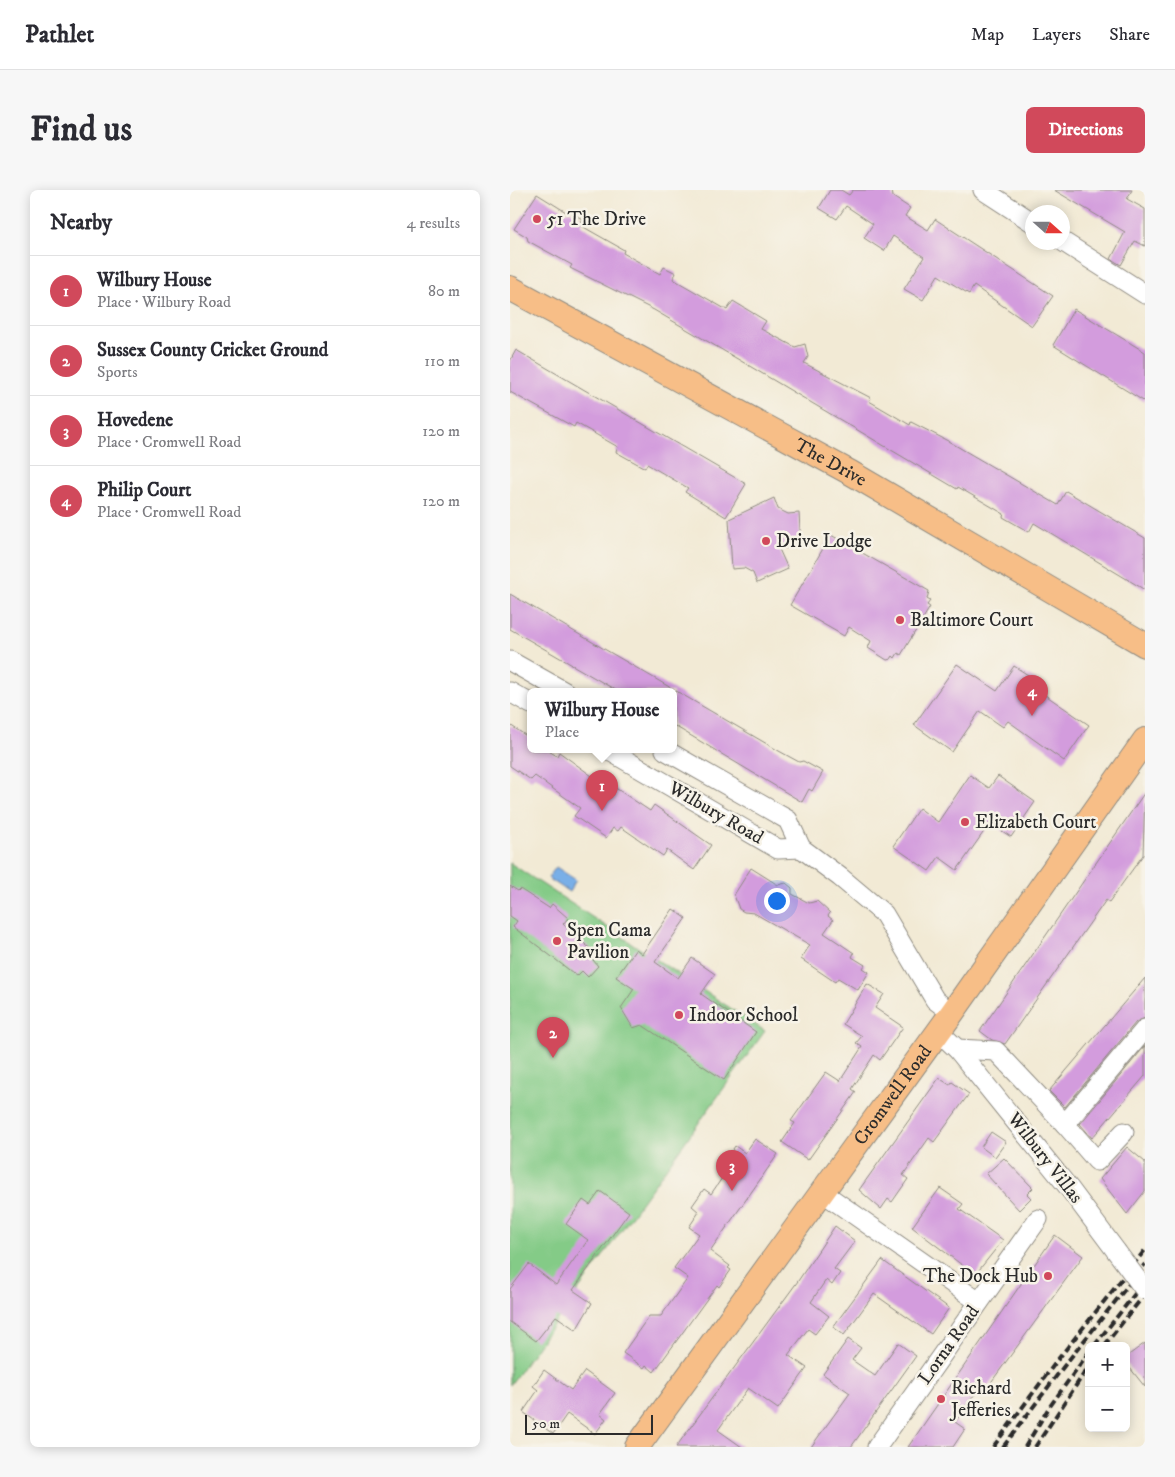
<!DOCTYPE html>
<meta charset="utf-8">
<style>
:root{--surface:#fff;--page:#f7f7f7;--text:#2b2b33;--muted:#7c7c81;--line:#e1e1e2;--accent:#d1495b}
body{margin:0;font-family:"IM FELL DW Pica",serif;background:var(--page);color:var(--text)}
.controls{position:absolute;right:15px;bottom:15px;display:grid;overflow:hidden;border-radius:8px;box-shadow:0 2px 12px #0003}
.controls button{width:45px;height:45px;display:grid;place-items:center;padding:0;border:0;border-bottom:1px solid var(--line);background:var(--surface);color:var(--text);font:25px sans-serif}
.compass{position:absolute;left:515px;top:15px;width:45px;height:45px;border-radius:50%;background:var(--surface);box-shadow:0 2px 12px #0003;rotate:111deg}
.scale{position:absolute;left:15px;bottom:12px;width:128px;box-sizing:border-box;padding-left:5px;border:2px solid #2b2b2b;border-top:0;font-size:14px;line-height:18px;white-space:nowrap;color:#2b2b2b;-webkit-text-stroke:4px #f7f3e8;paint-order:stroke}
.you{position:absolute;left:266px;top:710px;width:18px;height:18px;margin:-12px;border:4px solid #fff;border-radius:50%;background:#1a73e8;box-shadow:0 0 0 8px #1a73e833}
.badge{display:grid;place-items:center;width:32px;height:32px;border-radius:50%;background:var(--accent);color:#fff;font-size:16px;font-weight:700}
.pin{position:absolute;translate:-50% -41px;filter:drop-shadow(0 1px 2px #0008)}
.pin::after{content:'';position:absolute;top:26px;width:18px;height:15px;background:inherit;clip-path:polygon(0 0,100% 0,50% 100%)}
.popup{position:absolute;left:17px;top:498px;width:150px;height:65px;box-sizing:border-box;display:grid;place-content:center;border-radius:8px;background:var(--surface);filter:drop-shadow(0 1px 4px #0005);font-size:16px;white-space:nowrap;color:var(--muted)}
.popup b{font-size:19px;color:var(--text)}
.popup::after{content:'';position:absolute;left:50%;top:100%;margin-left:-10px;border:10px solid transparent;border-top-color:var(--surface)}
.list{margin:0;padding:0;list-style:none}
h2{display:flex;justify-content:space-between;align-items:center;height:65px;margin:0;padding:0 20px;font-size:21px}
h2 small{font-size:16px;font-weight:400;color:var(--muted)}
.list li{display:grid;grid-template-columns:32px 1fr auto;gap:15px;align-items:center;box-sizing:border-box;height:70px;padding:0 20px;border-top:1px solid var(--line)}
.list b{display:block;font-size:19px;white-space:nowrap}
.list p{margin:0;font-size:16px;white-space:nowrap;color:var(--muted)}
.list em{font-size:16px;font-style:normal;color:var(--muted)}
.map{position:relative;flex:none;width:635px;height:1257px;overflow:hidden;border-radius:8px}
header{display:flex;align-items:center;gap:30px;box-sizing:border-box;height:70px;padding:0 25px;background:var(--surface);border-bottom:1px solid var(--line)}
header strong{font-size:24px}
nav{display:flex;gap:28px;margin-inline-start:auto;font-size:18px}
.intro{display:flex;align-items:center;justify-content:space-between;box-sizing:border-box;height:120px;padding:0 30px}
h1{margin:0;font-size:35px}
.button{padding:12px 22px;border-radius:8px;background:var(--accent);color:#fff;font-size:18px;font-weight:700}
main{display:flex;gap:30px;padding:0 30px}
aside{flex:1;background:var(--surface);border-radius:8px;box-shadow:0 2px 12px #0003}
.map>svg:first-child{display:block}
.green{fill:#84cb87;stroke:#587b59}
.water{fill:#79afe7;stroke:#526d89}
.building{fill:#d39cdd}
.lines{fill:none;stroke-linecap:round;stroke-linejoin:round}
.minor-casing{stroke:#8e8a80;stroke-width:21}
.major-casing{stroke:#8e8a80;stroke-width:26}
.minor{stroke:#fff;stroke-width:19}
.major{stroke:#f7be87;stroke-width:24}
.rail{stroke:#2b2b2b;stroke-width:4;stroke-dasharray:8 4;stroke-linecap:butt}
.minor-bridge-casing{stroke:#8e8a80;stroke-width:21;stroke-linecap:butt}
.minor-bridge{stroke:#fff;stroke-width:19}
.poi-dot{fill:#d1495b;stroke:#f7f3e8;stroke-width:2}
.labels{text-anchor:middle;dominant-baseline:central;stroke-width:5;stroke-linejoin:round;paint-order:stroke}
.poi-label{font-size:19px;fill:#2b2b2b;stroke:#f7f3e8;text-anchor:start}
.street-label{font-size:19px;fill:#2b2b2b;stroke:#f7f3e8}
</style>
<header>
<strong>Pathlet</strong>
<nav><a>Map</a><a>Layers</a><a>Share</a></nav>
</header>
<div class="intro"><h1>Find us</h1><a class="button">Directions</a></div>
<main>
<aside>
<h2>Nearby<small>4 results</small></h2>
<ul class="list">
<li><span class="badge">1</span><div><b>Wilbury House</b><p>Place · Wilbury Road</p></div><em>80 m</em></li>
<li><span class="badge">2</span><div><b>Sussex County Cricket Ground</b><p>Sports</p></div><em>110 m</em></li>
<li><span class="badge">3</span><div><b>Hovedene</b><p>Place · Cromwell Road</p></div><em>120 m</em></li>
<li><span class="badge">4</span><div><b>Philip Court</b><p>Place · Cromwell Road</p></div><em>120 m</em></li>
</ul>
</aside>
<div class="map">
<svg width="635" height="1257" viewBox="0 0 635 1257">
<rect width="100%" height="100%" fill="#f7f3e8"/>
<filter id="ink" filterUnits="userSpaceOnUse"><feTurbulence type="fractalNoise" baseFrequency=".02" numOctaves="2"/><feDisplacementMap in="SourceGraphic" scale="10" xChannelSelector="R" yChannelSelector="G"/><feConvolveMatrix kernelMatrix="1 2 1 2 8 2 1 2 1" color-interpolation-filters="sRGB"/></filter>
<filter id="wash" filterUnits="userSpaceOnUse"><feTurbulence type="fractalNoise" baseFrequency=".0096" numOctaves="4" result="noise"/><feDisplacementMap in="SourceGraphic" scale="20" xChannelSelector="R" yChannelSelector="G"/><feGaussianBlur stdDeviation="1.12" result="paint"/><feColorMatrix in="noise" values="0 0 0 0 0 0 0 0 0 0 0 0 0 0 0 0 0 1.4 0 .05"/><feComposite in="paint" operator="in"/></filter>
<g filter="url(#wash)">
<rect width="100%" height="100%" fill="#f2ead5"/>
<!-- green -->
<path class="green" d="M0 673 255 841 0 1195Z"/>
<!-- water -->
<path class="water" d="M46 677 66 690 59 702 38 688Z"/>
<g id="blocks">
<!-- building -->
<g class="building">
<path d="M320 0H331L339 5 343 0H382L383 7 400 18 395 26 418 40 425 29 543 106 522 136 464 96 459 104 428 85 413 110 394 99 414 67 383 46 374 61 354 48 363 34 336 16 327 29 309 18Z"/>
<path d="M544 0H622L617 9 635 19V56L625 51 611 75 601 69 615 42Z"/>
<path d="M27 4 56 22 60 21 73 30 70 35 114 60 113 63 150 84 154 77 166 83 163 89 217 120 223 111 256 131 251 139 285 157 295 154 298 167 294 173 361 208 359 211 400 235 401 232 438 251 548 315 556 301 635 348V400L524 333 519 342 493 327 494 324 448 297 447 299 231 171 144 120 60 78 62 75 18 51 17 47 4 39Z"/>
<path d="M564 119 635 162V212L543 155Z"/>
<path d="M6 160 236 294 216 327 175 302 178 298 137 274 135 278 106 262 108 257 66 233 64 237 0 202V171Z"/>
<path d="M264 308 268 319 278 324 289 323 291 356 269 359 278 379 247 393 243 383 234 378 222 379 219 329Z"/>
<path d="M321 345 419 401 417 409 420 411 417 415 420 417 391 465 388 463 385 468 383 466 381 469 377 470 358 458 361 451 339 437 334 446 280 415Z"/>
<path d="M0 404 269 561 289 572 293 571 313 582 302 601 299 599 292 612 163 535V502H109L0 439Z"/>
<path d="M447 474 487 501 504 476 529 492 525 498 579 535 554 571 498 531 493 537 470 521 442 562 404 535Z"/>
<path d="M0 535 21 549V560H37L47 566 49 562 93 594 95 591 140 621 144 615 201 655 184 680 157 660 153 666 111 637 108 641 103 638 96 648 64 626 70 618 25 586 21 590 0 576Z"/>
<path d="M460 585 479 598 488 586 525 612 501 647 480 633 447 680 429 667 419 681 383 656 409 618 428 632Z"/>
<path d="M635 602 633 665 599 712 596 710 495 854 482 850 470 841Z"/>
<path d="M241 678 268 695 276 693 282 698V704L299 713 307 711 320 723 318 726 323 730 314 743 344 763 342 767 355 775 353 778 359 782 348 800 328 788 325 792 291 769 300 755 244 723 234 722 229 719 224 705Z"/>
<path d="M0 696 8 701 10 699 39 718 42 714 58 728 53 734 87 765 83 770 88 776 78 787 72 781 67 786 3 737 7 731 0 726Z"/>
<path d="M163 719 176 728 145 772 168 788 182 768 205 784 191 804 246 842 214 890 132 835 123 838 111 818 124 799 106 787 126 759 132 764Z"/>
<path d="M635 788V828L626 832 555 917 539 901Z"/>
<path d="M357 794 374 804 365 818 393 837 370 870 364 865 342 899 346 902 298 970 272 952 285 933 281 931 316 882 330 891 352 857 346 853 352 846 333 834Z"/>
<path d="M635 856V886L582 948 570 934Z"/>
<path d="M429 888 440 895 442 892 459 904 424 952 419 948 393 985 398 989 382 1012 378 1009 371 1019 349 1000Z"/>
<path d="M481 942 496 952 485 967 471 957Z"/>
<path d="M245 949 268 964 200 1061 220 1076 218 1078 221 1080 209 1097 207 1095 144 1182 136 1175 134 1178 113 1163 139 1126H151L178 1088 164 1078 189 1044 179 1037 189 1022 182 1016 194 999 201 1004 221 975 215 971 225 956 235 963Z"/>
<path d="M617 957 635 972V1001L617 1024 590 989Z"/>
<path d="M494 968 523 998 517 1004 521 1008 509 1020 476 984Z"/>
<path d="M430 998 453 1014 449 1019 493 1050 465 1085 402 1037Z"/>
<path d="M90 1001 119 1022 63 1100 82 1113 66 1140 46 1126 26 1151 0 1132V1099L19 1074 46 1095 78 1050 56 1034 73 1010 80 1015Z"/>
<path d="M325 1036 345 1051 324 1079 330 1083 322 1095 316 1090 301 1112 319 1126 305 1144 298 1139 278 1165 297 1178 268 1219 238 1198 208 1240 232 1257H166L288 1091Z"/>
<path d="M545 1045 573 1066 474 1202 469 1198 445 1232 455 1239 443 1257H398Z"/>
<path d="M372 1070 439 1118 421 1144 364 1104 334 1145 323 1137Z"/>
<path d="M338 1149 351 1158 342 1170 365 1186 388 1153 406 1166 341 1257H301L340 1203 313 1184Z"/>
<path d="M635 1153V1197L616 1173V1167Z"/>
<path d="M34 1180 61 1200 75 1181 105 1203 90 1224 96 1229 85 1244 57 1224 43 1244 13 1222 28 1200 23 1196Z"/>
</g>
</g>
</g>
<g filter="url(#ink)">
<use href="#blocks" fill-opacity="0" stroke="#8e8a80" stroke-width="1"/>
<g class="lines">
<!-- minor casing -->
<g class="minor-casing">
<g id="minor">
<path d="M473 0 522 32"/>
<path d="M552 51 635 104"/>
<path d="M0 471 55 502"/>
<path d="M0 502 21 514"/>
<path d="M98 560 268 659 291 658"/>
<path d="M155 560 278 630 291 658 330 687 374 724 425 810 442 823"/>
<path d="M429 842 447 859 559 998 606 1061"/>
<path d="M447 859 486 861 555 934 635 839"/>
<path d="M555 934 587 971 614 942"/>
<path d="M312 1002 469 1112"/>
<path d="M367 1257 528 1029"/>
</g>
</g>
<!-- major casing -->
<g class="major-casing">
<g id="major">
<path id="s1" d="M0 98 341 283 635 455"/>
<path id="s2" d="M127 1257 442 823 635 550"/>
</g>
</g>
<!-- minor -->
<use href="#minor" class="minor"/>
<!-- major -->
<use href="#major" class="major"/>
<!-- rail -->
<g class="rail">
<path d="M584 1156 635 1091"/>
<path d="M594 1156 635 1104"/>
<path d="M483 1257 549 1168 635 1060"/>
<path d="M493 1257 554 1176 635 1074"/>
<path d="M515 1257 538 1219 579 1162"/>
<path d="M525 1257 579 1176"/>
</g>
<!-- minor-bridge casing -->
<g class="minor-bridge-casing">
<path id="minor-bridge" d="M606 1061 635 1100"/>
</g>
<!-- minor-bridge -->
<use href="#minor-bridge" class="minor-bridge"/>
</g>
</g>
<!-- markers -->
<g class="poi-dot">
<circle cx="27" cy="29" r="5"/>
<circle cx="256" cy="351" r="5"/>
<circle cx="390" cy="430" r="5"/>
<circle cx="455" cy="632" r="5"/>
<circle cx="47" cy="751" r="5"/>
<circle cx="169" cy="825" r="5"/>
<circle cx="538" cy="1086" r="5"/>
<circle cx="431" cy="1209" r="5"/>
</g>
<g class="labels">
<!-- poi labels -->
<g class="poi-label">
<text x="37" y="29">51 The Drive</text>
<text x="266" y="351">Drive Lodge</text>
<text x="400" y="430">Baltimore Court</text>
<text x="465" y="632">Elizabeth Court</text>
<text x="57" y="740">Spen Cama<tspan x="57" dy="22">Pavilion</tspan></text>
<text x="179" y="825">Indoor School</text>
<text x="528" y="1086" text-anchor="end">The Dock Hub</text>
<text x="441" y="1198">Richard<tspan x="441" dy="22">Jefferies</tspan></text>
</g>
<!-- street labels -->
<g class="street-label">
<text stroke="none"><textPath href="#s1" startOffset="365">The Drive</textPath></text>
<text transform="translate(206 623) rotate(30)">Wilbury Road</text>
<text stroke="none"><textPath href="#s2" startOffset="435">Cromwell Road</textPath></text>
<text transform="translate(535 968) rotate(52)">Wilbury Villas</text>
<text transform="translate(439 1155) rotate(-55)">Lorna Road</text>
</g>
</g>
</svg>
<div class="controls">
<button>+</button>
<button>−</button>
</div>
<svg class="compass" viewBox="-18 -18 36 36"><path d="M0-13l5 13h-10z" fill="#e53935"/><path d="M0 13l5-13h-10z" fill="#7c7c81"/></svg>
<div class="scale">50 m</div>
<div class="you"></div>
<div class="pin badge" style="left:92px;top:621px">1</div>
<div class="popup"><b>Wilbury House</b>Place</div>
<div class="pin badge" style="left:43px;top:868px">2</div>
<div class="pin badge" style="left:222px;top:1001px">3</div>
<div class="pin badge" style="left:522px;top:526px">4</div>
</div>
</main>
